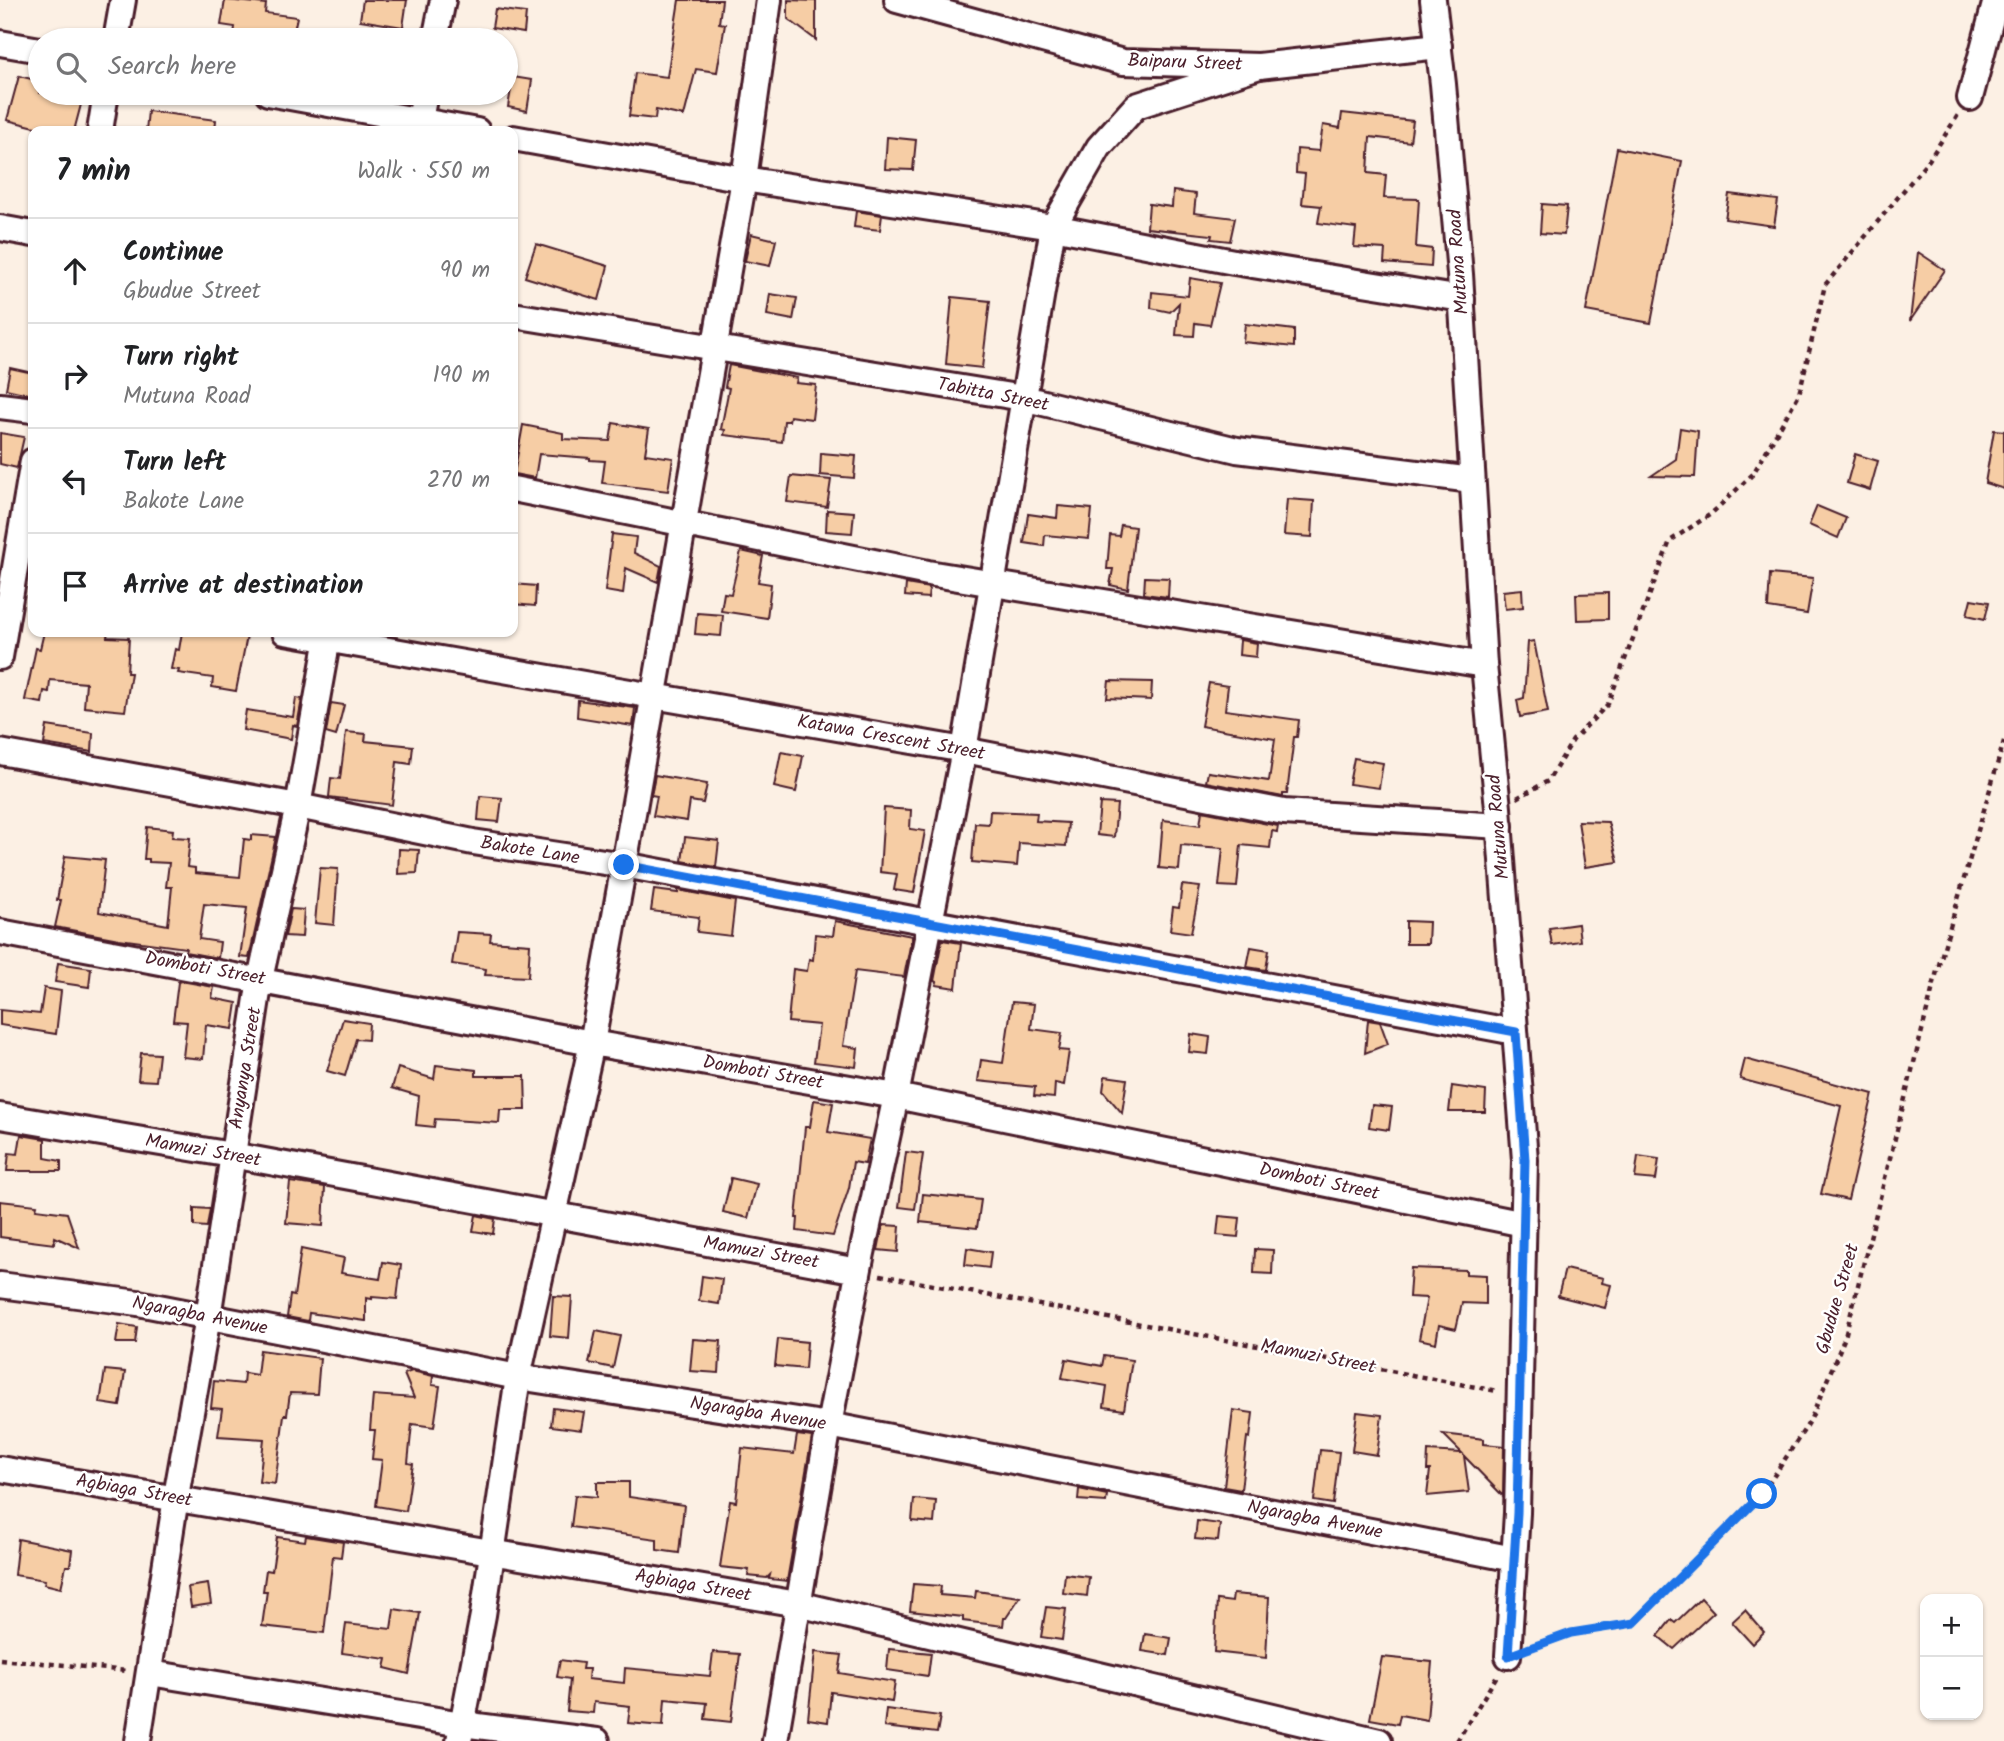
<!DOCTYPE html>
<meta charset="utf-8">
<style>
:root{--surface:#fff;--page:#f2f2f2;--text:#202124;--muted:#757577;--line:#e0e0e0}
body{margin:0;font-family:Kalam,sans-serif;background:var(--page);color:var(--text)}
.controls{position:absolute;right:21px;bottom:21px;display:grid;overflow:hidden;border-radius:14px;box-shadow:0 2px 5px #0004}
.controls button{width:63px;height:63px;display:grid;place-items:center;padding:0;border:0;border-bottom:2px solid var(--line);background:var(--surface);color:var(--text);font:35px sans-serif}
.stop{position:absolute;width:21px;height:21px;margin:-16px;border:5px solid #1a73e8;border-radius:50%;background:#fff}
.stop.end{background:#1a73e8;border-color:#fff;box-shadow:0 2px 7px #0008}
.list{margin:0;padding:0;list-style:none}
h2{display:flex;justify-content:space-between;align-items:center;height:91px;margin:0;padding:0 28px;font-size:30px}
h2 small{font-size:23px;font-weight:400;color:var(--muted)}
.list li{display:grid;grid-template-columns:46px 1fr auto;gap:21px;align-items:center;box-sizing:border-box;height:105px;padding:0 28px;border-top:2px solid var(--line)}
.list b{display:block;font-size:26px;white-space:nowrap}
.list p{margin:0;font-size:23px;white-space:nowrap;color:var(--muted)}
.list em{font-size:23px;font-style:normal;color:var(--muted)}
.icon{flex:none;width:38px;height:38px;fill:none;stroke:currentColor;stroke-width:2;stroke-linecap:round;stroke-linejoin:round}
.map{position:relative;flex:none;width:2004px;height:1741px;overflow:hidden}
.search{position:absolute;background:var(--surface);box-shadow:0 2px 5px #0004;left:28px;top:28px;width:490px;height:77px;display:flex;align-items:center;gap:18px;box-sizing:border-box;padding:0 24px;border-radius:38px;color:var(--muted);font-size:26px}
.panel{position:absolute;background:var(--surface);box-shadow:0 2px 5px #0004;left:28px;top:126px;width:490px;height:511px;border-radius:14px}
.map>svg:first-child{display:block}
.building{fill:#f6cda5;stroke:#4a1f2b;stroke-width:2}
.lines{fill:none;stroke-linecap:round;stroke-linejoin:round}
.minor-casing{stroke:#4a1f2b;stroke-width:30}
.path{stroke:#4a1f2b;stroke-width:4.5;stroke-dasharray:5 5;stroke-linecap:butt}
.minor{stroke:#fff;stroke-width:24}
.route{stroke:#1a73e8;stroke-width:9}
.labels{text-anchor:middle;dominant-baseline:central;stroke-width:5;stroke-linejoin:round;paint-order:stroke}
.street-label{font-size:19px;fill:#4a1f2b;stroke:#fff}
</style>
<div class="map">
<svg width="2004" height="1741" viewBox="0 0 2004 1741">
<rect width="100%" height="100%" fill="#fcf0e4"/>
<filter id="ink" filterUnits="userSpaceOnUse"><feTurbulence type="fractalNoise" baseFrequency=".0143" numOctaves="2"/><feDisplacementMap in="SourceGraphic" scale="14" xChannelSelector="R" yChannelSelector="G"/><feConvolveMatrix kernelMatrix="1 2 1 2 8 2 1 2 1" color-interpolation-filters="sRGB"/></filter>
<g filter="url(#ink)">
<!-- building -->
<g class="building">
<path d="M225 0 266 4 265 13 297 17 292 40H266L234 35 235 27 221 25Z"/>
<path d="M363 0H407L403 27 360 20Z"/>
<path d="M679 0H722L719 23 725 24 717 72 696 69 684 116 656 110 655 119 629 116 635 73 667 77Z"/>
<path d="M788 0 816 1V40L788 19Z"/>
<path d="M495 9 526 13 524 33 492 28Z"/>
<path d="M19 76 40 81V93H84L74 131H51L7 120Z"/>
<path d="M513 77 532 80 527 111 508 107Z"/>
<path d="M148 111 216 120 215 131H146Z"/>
<path d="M1342 113 1413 121 1410 142 1370 137 1368 173 1386 175 1384 198 1419 199 1416 247 1432 249 1431 267 1384 263 1385 249 1354 247 1356 228 1318 223 1321 206 1302 204 1305 174 1296 173 1297 149 1319 151 1323 125 1340 128Z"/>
<path d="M887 137 916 140 913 170 885 169Z"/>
<path d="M1617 148 1682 161 1651 323 1586 311Z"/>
<path d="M1173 191 1196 194 1194 213 1235 218 1230 241 1211 239 1212 235 1147 228 1149 204 1172 207Z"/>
<path d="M1729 194 1778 200 1774 226 1725 219Z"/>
<path d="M1542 204 1567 206 1564 235 1540 233Z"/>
<path d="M856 211 882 215 880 230 854 227Z"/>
<path d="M751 234 776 240 770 266 745 261Z"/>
<path d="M536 244 608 266 599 300 525 277Z"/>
<path d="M1918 252 1945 270 1910 321Z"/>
<path d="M1190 278 1220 283 1210 325 1195 323 1194 336 1176 335 1179 303 1170 312 1151 308 1152 292 1188 296Z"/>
<path d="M770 294 797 298 793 320 767 315Z"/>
<path d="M952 297 990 301 982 368 946 364Z"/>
<path d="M1245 324 1294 330V347L1243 342Z"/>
<path d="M729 365 797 378 796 383 816 385 812 419 790 416 789 421H784L782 442 724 435 725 430 721 429 729 388 725 387Z"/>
<path d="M10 368 33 373V395L6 389Z"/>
<path d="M613 423 649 429 645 454 673 458 668 491 602 483 605 461 590 460V458L539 454 535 478 514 474 523 425 563 433V439L610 441Z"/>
<path d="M1680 428 1698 431 1695 477 1651 476 1676 459Z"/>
<path d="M1994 430 2004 431V489L1985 483Z"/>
<path d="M0 433 24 437 17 468 0 464Z"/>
<path d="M821 453 856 456 854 478 820 475Z"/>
<path d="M1855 454 1878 461 1870 490 1847 483Z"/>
<path d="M791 476 831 480 827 507 787 502Z"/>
<path d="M1287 499 1314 501 1312 537 1284 535Z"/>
<path d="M1058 506 1092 509 1089 539 1045 535 1044 546 1024 543 1028 514 1057 518Z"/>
<path d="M1817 506 1846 518 1838 538 1809 525Z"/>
<path d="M827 510 854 512 852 533 826 531Z"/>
<path d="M1121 525 1135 527 1128 589 1110 585 1113 569H1107L1110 535 1119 536Z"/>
<path d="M612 534 636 537 634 553 661 566 658 582 626 568 623 594 605 591Z"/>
<path d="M741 551 763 556 758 582 771 584 767 618 721 611 724 593 731 594Z"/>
<path d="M1770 574 1813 578 1807 614 1768 608Z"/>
<path d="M1145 577 1169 578 1168 597 1144 594Z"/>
<path d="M513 584 536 586 535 606 513 604Z"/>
<path d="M906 584 929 588 928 598 905 596Z"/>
<path d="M1522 589 1523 607 1505 609 1503 591Z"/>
<path d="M1608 593V619L1577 620 1576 594Z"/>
<path d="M1971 599 1989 602 1985 619 1967 615Z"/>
<path d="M697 613 723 615 721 636 695 634Z"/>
<path d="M44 632H108L107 637 129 638 127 673H131L125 711 84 707 86 683 50 680 49 692 44 691 42 703 25 700 36 648 40 649Z"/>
<path d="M182 632 247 636 236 691 212 687 213 678 178 673 179 670 171 669 175 649 179 650Z"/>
<path d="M1240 640 1257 643 1256 657 1239 655Z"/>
<path d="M1534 641 1548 712 1520 717 1517 700 1524 698 1528 642Z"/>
<path d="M1109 681 1152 682 1151 700 1107 698Z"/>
<path d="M1209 683 1228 686 1225 710 1299 720 1297 737H1294L1287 794H1283V797L1206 782 1208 772 1269 781 1275 739 1201 726Z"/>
<path d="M296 698 302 699 297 726 293 725 291 739 243 730 246 710 293 717Z"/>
<path d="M578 700 635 708 633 726 577 717Z"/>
<path d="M331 703 344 705 336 736 326 733Z"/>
<path d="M47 726 93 733 92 752 44 744Z"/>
<path d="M346 732 366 734 365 741 413 746 411 764 397 762 392 805 329 797 331 778 340 779Z"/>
<path d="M781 752 803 756 796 792 774 787Z"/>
<path d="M1354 758 1383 763 1379 788 1349 784Z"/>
<path d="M655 775 707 784 703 803 690 801 687 821 653 816 657 796 651 795Z"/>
<path d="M480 796 502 798 499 822 478 820Z"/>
<path d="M1100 803 1117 804 1114 837 1097 835Z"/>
<path d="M884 808 911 810 910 829 925 831 914 893 894 890 897 874 880 872Z"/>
<path d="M990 811 1037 813 1036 821 1068 823 1066 846 1019 843 1017 866 972 862 975 823 989 824Z"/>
<path d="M1202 811 1278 826 1277 832 1272 831 1270 848 1241 845 1237 887 1219 886 1223 848 1181 845 1179 870 1159 868 1163 820 1200 825Z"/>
<path d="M1578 821 1608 822 1618 862 1585 867Z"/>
<path d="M147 827 173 830 172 837 190 838 187 867 195 868V873L240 877 244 839 251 840V835L276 837 249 958 240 957 247 908 204 904 199 939 220 942 218 958 185 952 186 948 119 939 55 927 61 900H57L65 856 105 860 99 912 168 925 172 887H166L169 863 149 862V859H144Z"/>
<path d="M685 837 719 841 716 867 682 861Z"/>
<path d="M399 849 419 850 417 873 398 874Z"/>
<path d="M320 868 338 869 334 925 315 923Z"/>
<path d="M1182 885 1200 887 1191 933 1170 930 1173 907 1179 908Z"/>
<path d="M654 890 678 893V890L735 901 731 936 697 932 699 917 651 911Z"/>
<path d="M291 909 304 910 302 937 285 936Z"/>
<path d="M835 921 912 936 904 977 855 971 843 1046 858 1048 856 1067 814 1062 819 1025 788 1022 793 969 807 971 809 959 813 960 815 934 833 936Z"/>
<path d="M1406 921 1429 922 1428 944H1406Z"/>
<path d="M1578 924 1580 941 1552 945 1549 928Z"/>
<path d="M457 932 491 934 490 941 530 944 528 977 485 975 486 969 452 964Z"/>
<path d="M942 940 961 943 956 988 936 985 937 982 934 981Z"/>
<path d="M1251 947 1269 950 1266 970 1247 967Z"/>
<path d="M58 963 91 968 89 987 55 982Z"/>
<path d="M181 981 214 987 212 998 237 1003 233 1029 206 1025 203 1059 183 1057 187 1022 173 1021 178 982Z"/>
<path d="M44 988 61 991 56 1034 0 1025V1010L40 1014Z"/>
<path d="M1012 1002 1034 1004 1031 1029 1062 1033 1059 1050 1069 1051 1064 1085 1055 1083 1054 1098 1034 1096 1035 1087 978 1081 981 1060 1003 1063Z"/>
<path d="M343 1019 369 1023 368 1040 356 1039 345 1076 327 1071Z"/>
<path d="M1368 1020 1380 1022 1388 1044 1365 1053Z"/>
<path d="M1191 1034 1210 1037 1208 1054 1189 1052Z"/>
<path d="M141 1053 159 1054 156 1081 138 1080Z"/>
<path d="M1745 1059 1873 1094 1848 1200 1821 1194 1841 1106 1740 1079Z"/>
<path d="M436 1065 476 1070V1076H525L526 1110H500L499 1123 435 1119 434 1127 416 1125 419 1096 392 1088 398 1068 434 1079Z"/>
<path d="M1105 1076 1127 1079 1122 1113 1103 1091Z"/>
<path d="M1452 1086 1486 1091 1485 1112H1449Z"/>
<path d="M814 1100 833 1103 828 1132 870 1139 865 1164 853 1162 849 1188 833 1236 797 1231 798 1218H796L805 1127H810Z"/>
<path d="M1372 1105 1392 1107 1389 1130 1369 1127Z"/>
<path d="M21 1135 45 1139V1158L61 1161V1171H7L9 1153 18 1154Z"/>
<path d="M906 1152 923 1154 915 1209 899 1207Z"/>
<path d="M1638 1156 1659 1159 1656 1180 1635 1178Z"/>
<path d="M731 1178 757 1184 748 1218 723 1212Z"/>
<path d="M290 1182 325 1187 323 1226 286 1223Z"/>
<path d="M923 1194 981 1200 977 1228 920 1222Z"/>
<path d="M0 1201 37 1205 36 1209 67 1213 79 1248 55 1237 54 1244 0 1237Z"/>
<path d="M194 1208 210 1209 207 1227 194 1226Z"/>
<path d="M476 1215 495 1219 493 1234 473 1231Z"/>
<path d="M1219 1216 1240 1218 1238 1237 1217 1235Z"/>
<path d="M883 1225 900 1226 898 1252 878 1250Z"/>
<path d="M967 1248 991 1252 989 1268 965 1265Z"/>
<path d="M301 1249 344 1258 341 1273 380 1279 383 1262 401 1265 397 1299 372 1297V1299L366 1298V1321L309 1313 308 1321 287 1317 290 1295 294 1296Z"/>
<path d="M1255 1249 1273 1250 1272 1274 1254 1273Z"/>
<path d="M1411 1268 1466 1270V1274L1486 1275V1304L1462 1303 1456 1329 1439 1325 1436 1343 1419 1339 1427 1298 1409 1297Z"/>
<path d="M1565 1269 1603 1278 1602 1283 1611 1285 1605 1308 1558 1296Z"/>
<path d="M702 1276 722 1279 719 1304 699 1301Z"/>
<path d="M553 1296 572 1297 569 1338 550 1336Z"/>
<path d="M119 1324 137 1327 135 1343H116Z"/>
<path d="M596 1331 620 1336 613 1368 589 1363Z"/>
<path d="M693 1339 721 1341 719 1373 690 1371Z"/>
<path d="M778 1339 807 1342 805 1369 775 1366Z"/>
<path d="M260 1350 320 1358 317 1394 290 1393 287 1415H284L275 1484 259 1482 264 1439 218 1436 222 1409 211 1408 214 1381 243 1384 244 1373 257 1375Z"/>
<path d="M1104 1356 1132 1360 1124 1410 1104 1407 1107 1386 1062 1378 1066 1359 1102 1366Z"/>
<path d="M105 1370 125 1372 120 1406 100 1403Z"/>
<path d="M412 1371 433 1376 432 1385 440 1386 434 1427 412 1424 408 1463 413 1464 406 1511 376 1506 382 1460 372 1459 375 1430H370L373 1395 414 1398 404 1374Z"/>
<path d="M553 1408 584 1412 581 1430 551 1426Z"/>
<path d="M1233 1410 1253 1413 1250 1438 1247 1437 1241 1490 1224 1487Z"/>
<path d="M1357 1412 1382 1415 1377 1455 1352 1451Z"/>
<path d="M1443 1434 1484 1439V1444L1504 1446 1503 1496 1464 1456 1469 1492 1427 1496 1430 1470H1427L1428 1451 1462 1453Z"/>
<path d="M797 1435 812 1437 787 1581 769 1579 770 1575 767 1578 748 1576 749 1570 720 1567 730 1501 736 1502 742 1448 794 1454Z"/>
<path d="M1320 1450 1339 1452 1333 1504 1314 1501Z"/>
<path d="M597 1482H629V1497L684 1505 679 1553 657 1550V1539L571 1527 575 1495 597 1497Z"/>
<path d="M1079 1489 1107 1495 1106 1502 1078 1500Z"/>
<path d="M914 1499 936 1501 934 1523 912 1521Z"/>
<path d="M1197 1521 1220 1524 1218 1541 1195 1539Z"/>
<path d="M306 1536 343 1542 341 1557 333 1556 324 1633 262 1626 267 1591H263L266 1570 272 1571 277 1537 305 1541Z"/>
<path d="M18 1539 72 1550 70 1566H66L61 1588 44 1584 45 1580 14 1575Z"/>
<path d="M1065 1574 1089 1577 1087 1596 1063 1593Z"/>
<path d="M208 1584 211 1604 191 1607 188 1587Z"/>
<path d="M913 1584 941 1586 940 1595 975 1598 976 1591 1020 1597 1006 1618H1004L1003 1626 963 1621V1617L910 1611Z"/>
<path d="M1233 1594 1269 1597 1266 1658 1214 1652 1217 1600 1232 1602Z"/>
<path d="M1701 1598 1714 1612 1674 1649 1658 1636 1671 1620 1675 1623Z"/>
<path d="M1046 1607 1066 1609 1062 1640 1041 1637Z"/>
<path d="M394 1609 420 1613 409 1674 385 1668 387 1659 342 1653 346 1624 391 1629Z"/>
<path d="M1745 1610 1764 1632 1752 1644 1732 1622Z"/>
<path d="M1145 1634 1171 1638 1168 1655 1142 1651Z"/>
<path d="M889 1649 931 1653 928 1676 887 1670Z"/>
<path d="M713 1652 740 1654 731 1722 705 1719 707 1703 665 1699 663 1726 628 1723 630 1706 594 1702 593 1713 567 1711 570 1679 557 1677 560 1660 583 1663 582 1669H589L588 1679 624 1683 625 1668 710 1676Z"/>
<path d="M815 1652 842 1655 839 1673 895 1682 892 1702 831 1692 828 1722 808 1719Z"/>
<path d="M1382 1657 1432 1662 1427 1720 1400 1715 1398 1724 1370 1719Z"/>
<path d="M886 1709 940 1716 937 1733 884 1727Z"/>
</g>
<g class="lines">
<!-- minor casing -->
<g class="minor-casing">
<g id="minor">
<path d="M897 0 1123 62 1259 66 1439 46"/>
<path d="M1433 0 1443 84 1460 274 1484 665 1498 808 1525 1160 1517 1513 1508 1656"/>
<path d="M116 40 123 0"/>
<path d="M435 40 443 0"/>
<path d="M0 43 40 50"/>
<path d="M268 93 477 131"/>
<path d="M1970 98 1996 0"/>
<path d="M100 131 106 93"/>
<path d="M418 131 425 93"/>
<path d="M513 138 744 179 1053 227 1234 262 1462 299"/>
<path d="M0 228 33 234"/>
<path d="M513 315 1023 398 1237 450 1472 480"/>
<path d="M0 406 33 410"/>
<path d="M513 489 928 573 1484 665"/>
<path d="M285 632 964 750 1284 812 1500 826"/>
<path d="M0 657 33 461"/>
<path d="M0 752 298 806 473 842 624 865 1515 1032"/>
<path d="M0 932 592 1043 896 1096 1524 1224"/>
<path d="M0 1116 232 1155 858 1271"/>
<path d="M0 1285 138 1303 518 1377 829 1425 1514 1559"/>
<path d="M0 1469 798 1604 1379 1741"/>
<path d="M150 1673 462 1724 597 1741"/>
<path d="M138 1741 178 1485 208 1317 260 979 298 806 329 632"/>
<path d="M459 1741 483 1615 518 1377 592 1043 624 865 744 179 769 0"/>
<path d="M775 1741 829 1425 862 1253 896 1096 964 750 1053 227 1099 147 1136 106 1259 66"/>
</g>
</g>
<!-- path -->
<g class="path">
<path d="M1517 798 1548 781 1573 740 1608 704 1670 541 1711 514 1753 474 1799 394 1825 285 1929 160 1958 115"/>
<path d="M880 1275 1497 1391"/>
<path d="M1530 1648 1571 1633 1634 1623 1762 1494 1810 1421 1845 1337 1936 975 2004 741"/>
<path d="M0 1659 128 1671"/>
<path d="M1457 1741 1498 1674"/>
</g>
<!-- minor -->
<use href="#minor" class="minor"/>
</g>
</g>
<g class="lines" filter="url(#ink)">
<!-- route -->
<path class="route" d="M624 865 1516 1032 1525 1160 1517 1513 1508 1656 1571 1633 1634 1623 1762 1494"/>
</g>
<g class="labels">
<!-- street labels -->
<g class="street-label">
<text transform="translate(1185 63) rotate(2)">Baiparu Street</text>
<text transform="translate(1459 262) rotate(-94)">Mutuna Road</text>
<text transform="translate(993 395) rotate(11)">Tabitta Street</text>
<text transform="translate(891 738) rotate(10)">Katawa Crescent Street</text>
<text transform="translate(1499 827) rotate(-95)">Mutuna Road</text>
<text transform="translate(530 851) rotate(9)">Bakote Lane</text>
<text transform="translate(205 969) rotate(10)">Domboti Street</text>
<text transform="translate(246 1068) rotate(-81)">Anyanya Street</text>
<text transform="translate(763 1073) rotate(10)">Domboti Street</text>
<text transform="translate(203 1151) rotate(10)">Mamuzi Street</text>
<text transform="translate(1319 1182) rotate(12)">Domboti Street</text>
<text transform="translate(761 1253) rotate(10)">Mamuzi Street</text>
<text transform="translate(1838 1299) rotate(-74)">Gbudue Street</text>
<text transform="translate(200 1316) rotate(11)">Ngaragba Avenue</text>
<text transform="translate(1318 1357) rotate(11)">Mamuzi Street</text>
<text transform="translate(758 1414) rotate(9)">Ngaragba Avenue</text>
<text transform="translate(134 1491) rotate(10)">Agbiaga Street</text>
<text transform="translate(1315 1520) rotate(11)">Ngaragba Avenue</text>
<text transform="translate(693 1586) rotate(10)">Agbiaga Street</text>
</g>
</g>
</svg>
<div class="controls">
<button>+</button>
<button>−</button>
</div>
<div class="stop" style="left:1762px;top:1494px"></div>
<div class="stop end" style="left:624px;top:865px"></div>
<div class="search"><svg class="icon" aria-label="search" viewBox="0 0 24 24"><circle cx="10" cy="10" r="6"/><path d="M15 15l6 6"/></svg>Search here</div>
<section class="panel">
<h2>7 min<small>Walk · 550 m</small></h2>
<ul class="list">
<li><svg class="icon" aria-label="ahead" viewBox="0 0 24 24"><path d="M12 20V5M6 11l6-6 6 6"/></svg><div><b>Continue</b><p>Gbudue Street</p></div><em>90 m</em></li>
<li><svg class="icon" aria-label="right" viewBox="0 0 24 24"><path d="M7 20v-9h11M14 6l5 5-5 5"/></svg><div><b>Turn right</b><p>Mutuna Road</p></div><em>190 m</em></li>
<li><svg class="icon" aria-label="left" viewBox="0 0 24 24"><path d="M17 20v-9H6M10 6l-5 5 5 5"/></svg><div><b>Turn left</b><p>Bakote Lane</p></div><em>270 m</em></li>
<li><svg class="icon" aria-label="arrive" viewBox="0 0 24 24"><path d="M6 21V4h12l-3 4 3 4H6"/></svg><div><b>Arrive at destination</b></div></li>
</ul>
</section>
</div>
